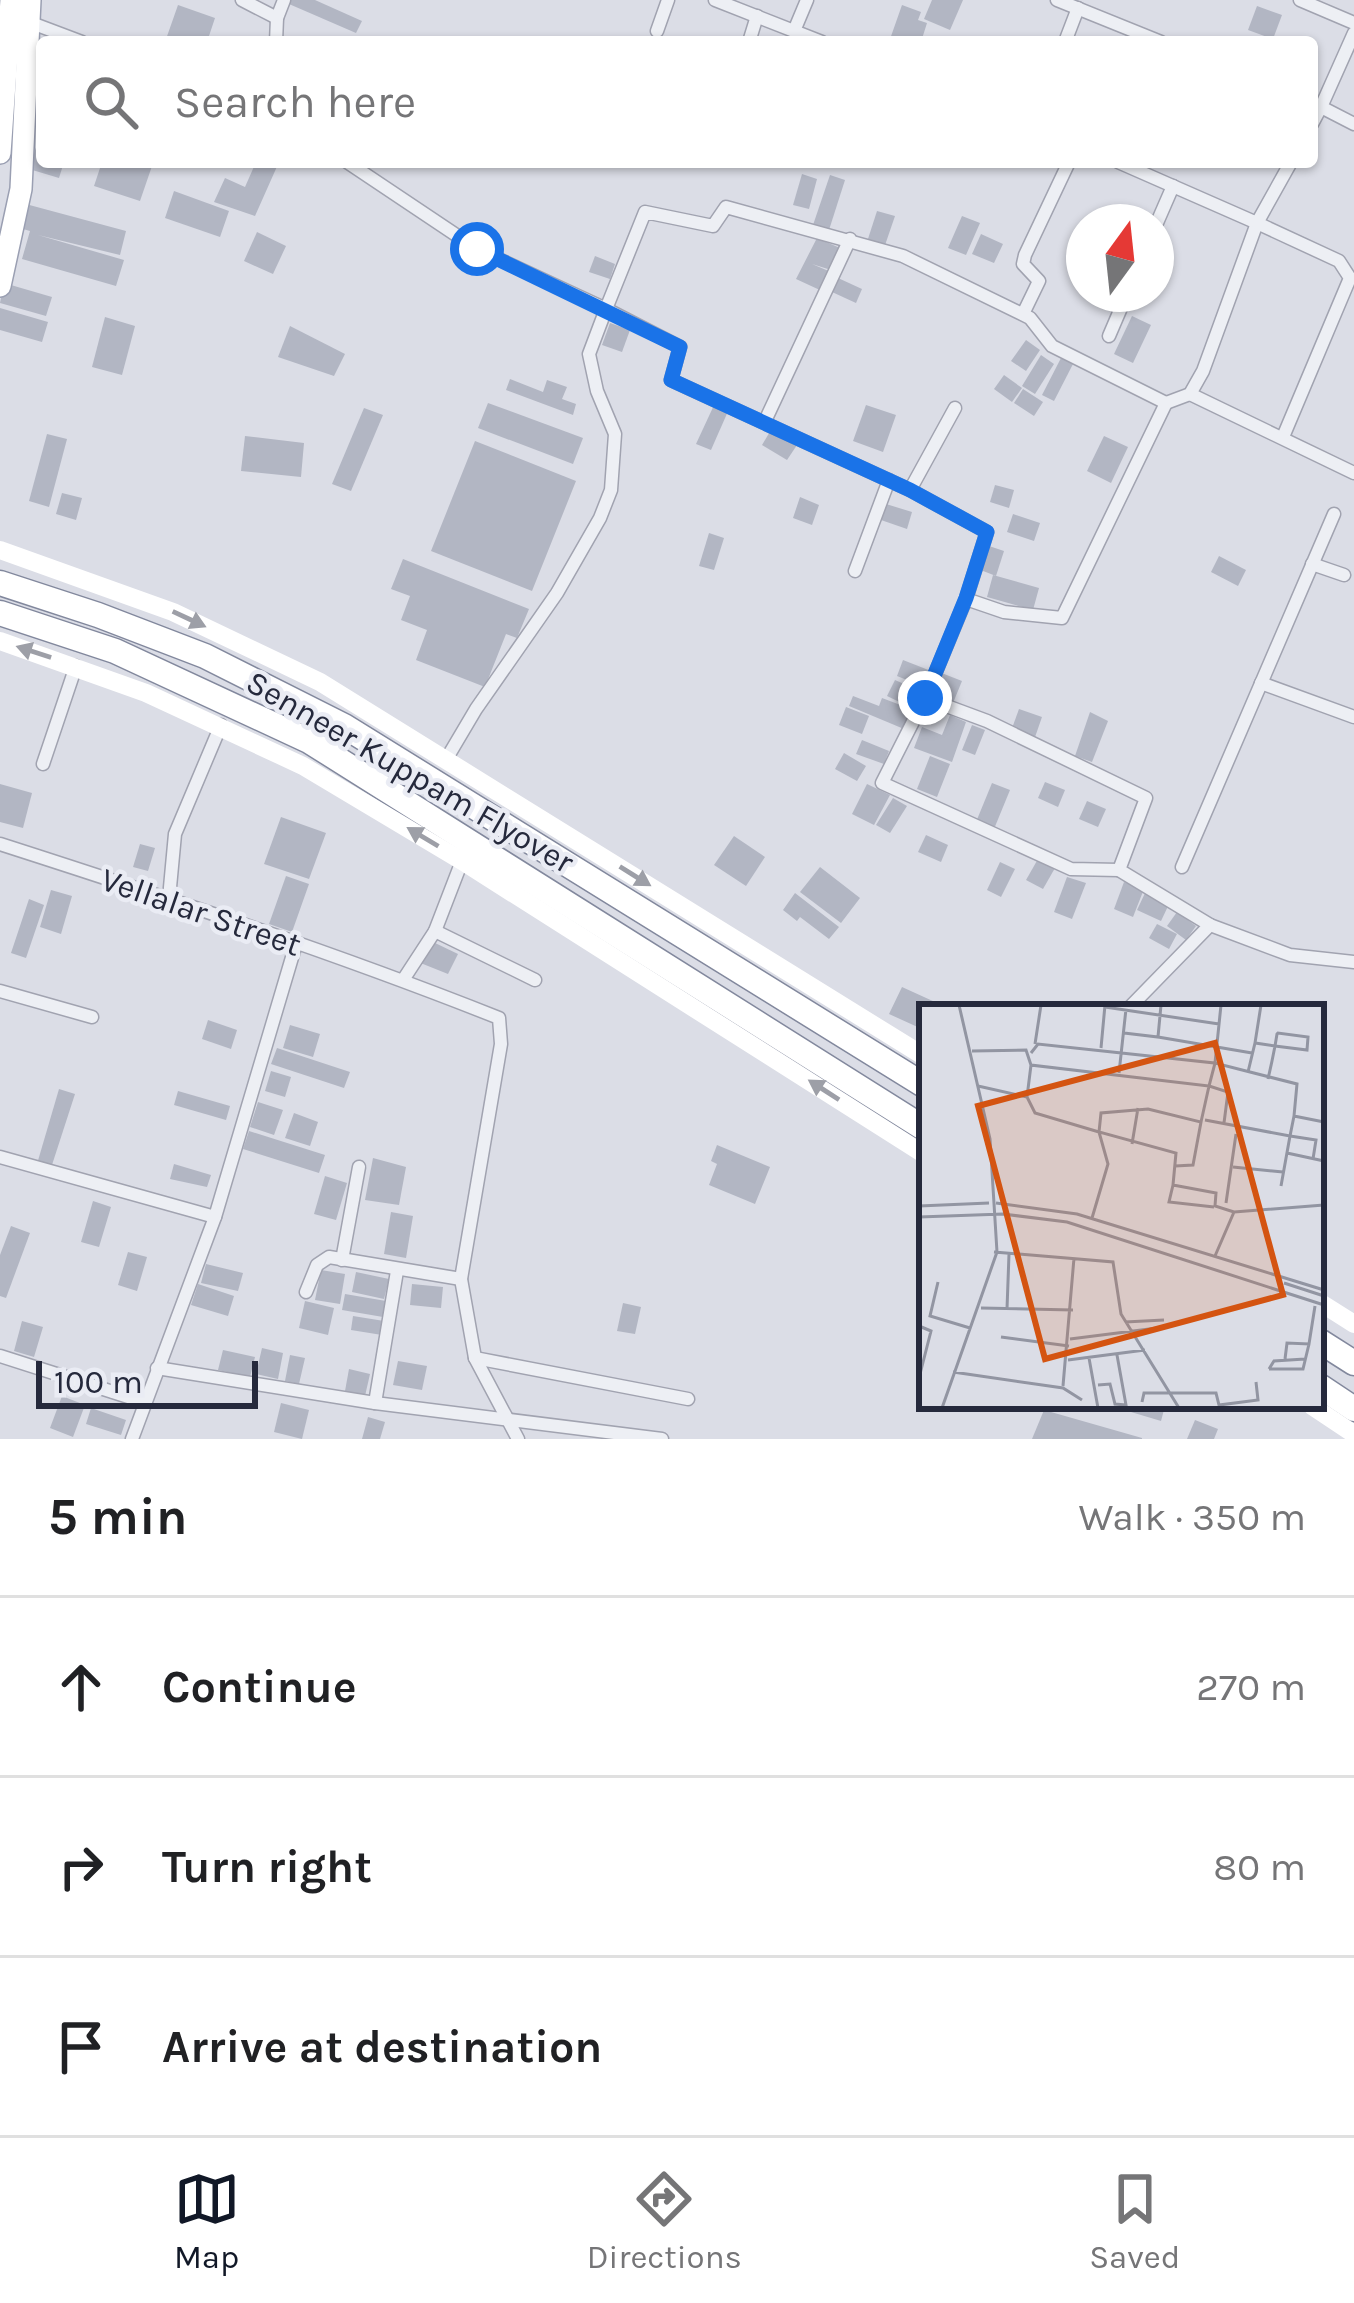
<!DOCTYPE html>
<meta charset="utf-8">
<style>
:root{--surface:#fff;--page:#f2f2f2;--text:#202124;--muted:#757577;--line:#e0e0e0;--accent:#111827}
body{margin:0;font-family:Karla,sans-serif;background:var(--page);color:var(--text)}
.compass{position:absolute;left:1066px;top:204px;width:108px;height:108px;border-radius:50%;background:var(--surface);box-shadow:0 3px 9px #0004;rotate:15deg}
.scale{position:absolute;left:36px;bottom:30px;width:222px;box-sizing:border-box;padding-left:12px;border:6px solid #25293c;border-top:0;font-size:33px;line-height:42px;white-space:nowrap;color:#25293c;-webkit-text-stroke:9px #eaecf4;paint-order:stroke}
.stop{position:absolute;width:36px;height:36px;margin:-27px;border:9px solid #1a73e8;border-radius:50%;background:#fff}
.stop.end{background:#1a73e8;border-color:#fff;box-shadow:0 3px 12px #0008}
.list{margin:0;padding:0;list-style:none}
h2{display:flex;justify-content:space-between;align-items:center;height:156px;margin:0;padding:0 48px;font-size:51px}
h2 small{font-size:39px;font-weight:400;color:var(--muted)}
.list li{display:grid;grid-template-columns:78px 1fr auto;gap:36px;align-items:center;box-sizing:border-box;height:180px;padding:0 48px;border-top:3px solid var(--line)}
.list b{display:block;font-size:45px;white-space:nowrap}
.list em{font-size:39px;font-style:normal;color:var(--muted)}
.icon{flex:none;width:66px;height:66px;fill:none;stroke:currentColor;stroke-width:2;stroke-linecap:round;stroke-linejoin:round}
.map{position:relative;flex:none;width:1354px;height:1439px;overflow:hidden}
.search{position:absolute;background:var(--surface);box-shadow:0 3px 9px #0004;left:36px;right:36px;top:36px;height:132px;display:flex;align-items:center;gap:30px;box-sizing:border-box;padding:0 42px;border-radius:12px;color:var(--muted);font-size:45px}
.sheet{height:696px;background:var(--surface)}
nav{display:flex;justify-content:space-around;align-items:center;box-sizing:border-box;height:168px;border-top:3px solid var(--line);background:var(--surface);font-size:33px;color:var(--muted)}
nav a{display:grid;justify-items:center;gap:6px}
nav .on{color:var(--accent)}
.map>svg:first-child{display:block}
.building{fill:#b2b6c3}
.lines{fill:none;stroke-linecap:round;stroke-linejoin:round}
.street-casing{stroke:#a1a3b0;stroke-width:15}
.primary-casing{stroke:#9a9fb2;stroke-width:24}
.highway-casing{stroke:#82889d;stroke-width:27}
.street{stroke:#edeff4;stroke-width:12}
.secondary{stroke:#fff;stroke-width:18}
.primary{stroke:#fff;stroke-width:21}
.highway{stroke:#fff;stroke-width:24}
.oneway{fill:#9d9fa7}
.route{stroke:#1a73e8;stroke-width:15}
.labels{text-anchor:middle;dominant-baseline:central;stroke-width:9;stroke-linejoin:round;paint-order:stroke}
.street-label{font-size:33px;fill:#25293c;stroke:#eaecf4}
.inset-road{fill:none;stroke:#9295a2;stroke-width:3}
.view{fill:#d45411;fill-opacity:0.15;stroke:#d45411;stroke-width:6}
.inset-edge{fill:none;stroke:#25293c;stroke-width:6}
</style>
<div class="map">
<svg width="1354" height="1439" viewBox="0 0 1354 1439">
<rect width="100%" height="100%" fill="#dbdde6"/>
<!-- building -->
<g class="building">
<path d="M291 0H315L362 21 356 33 289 4Z"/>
<path d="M932 0H963L950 30 924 19Z"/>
<path d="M178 5 215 18 207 42H165Z"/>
<path d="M902 5 921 12 918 20 927 23 921 42H889Z"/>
<path d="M1257 6 1282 15 1273 39 1248 30Z"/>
<path d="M41 132 42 162H64L59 178 29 169Z"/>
<path d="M102 162 152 166 140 201 94 186Z"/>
<path d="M256 162H279L255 216 214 202 225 178 245 187Z"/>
<path d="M802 174 817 179 809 209 793 205Z"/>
<path d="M830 175 845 180 829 230 813 225Z"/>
<path d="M174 191 229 211 220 237 165 218Z"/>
<path d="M22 203 126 231 120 255 38 235 124 260 116 286 22 259 30 231 16 227Z"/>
<path d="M877 211 895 216 884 248 867 242Z"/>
<path d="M962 216 980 223 966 255 948 248Z"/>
<path d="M257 232 286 246 273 274 244 261Z"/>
<path d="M981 234 1003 244 994 263 972 254Z"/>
<path d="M817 238 840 248 831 270 812 264 831 272 822 291 796 279Z"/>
<path d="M595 256 615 264 610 279 589 272Z"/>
<path d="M838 278 862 289 856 303 832 292Z"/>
<path d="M4 283 52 297 46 316 0 303Z"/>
<path d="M0 308 48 322 42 342 0 330Z"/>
<path d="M1132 316 1151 325 1133 363 1114 354Z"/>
<path d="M105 317 135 326 122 375 92 367Z"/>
<path d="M610 323 630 330 622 352 602 345Z"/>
<path d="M290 326 345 354 334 376 278 357Z"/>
<path d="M1026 340 1040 350 1026 371 1011 361Z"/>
<path d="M1041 355 1054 364 1035 394 1022 386Z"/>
<path d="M1061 358 1073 364 1054 401 1042 395Z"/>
<path d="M1004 375 1022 388 1012 402 994 389Z"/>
<path d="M510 379 543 392 547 380 567 387 562 399 576 404 573 415 506 390Z"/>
<path d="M1023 389 1043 402 1034 416 1014 403Z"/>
<path d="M488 403 583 438 573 464 478 428Z"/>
<path d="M715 403 729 409 711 450 696 444Z"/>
<path d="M866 405 896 415 883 452 853 441Z"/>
<path d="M364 408 383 415 351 491 332 484Z"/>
<path d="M771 430 797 445 787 460 762 445Z"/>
<path d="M47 434 67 439 49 507 29 501Z"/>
<path d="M245 436 304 443 301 477 241 471Z"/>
<path d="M1104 436 1128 447 1111 483 1087 471Z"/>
<path d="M475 441 576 481 532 591 431 551Z"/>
<path d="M995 485 1014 490 1009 508 990 502Z"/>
<path d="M62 493 82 498 76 520 56 514Z"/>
<path d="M800 497 819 505 812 525 793 518Z"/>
<path d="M886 504 912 512 907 529 881 520Z"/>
<path d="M1013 514 1040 523 1034 541 1007 532Z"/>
<path d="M709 533 724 538 714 570 699 566Z"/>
<path d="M986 545 1004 551 996 576 978 569Z"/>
<path d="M1219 556 1246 570 1238 586 1211 572Z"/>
<path d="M403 559 529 609 517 638 506 634 485 687 416 660 427 630 401 620 410 596 391 589Z"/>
<path d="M993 575 1039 588 1033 610 987 597Z"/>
<path d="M903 660 931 671 924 687 897 676Z"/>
<path d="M939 672 962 681 953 703 930 694Z"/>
<path d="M895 680 920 691 912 708 887 696Z"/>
<path d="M853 696 879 706 882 698 911 709 904 729 849 706Z"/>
<path d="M846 707 869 716 862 734 839 725Z"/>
<path d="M1019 709 1042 717 1034 740 1011 731Z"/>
<path d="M1090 712 1108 721 1092 762 1075 756Z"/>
<path d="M950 715 966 722 952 762 914 748 922 727 942 735Z"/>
<path d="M972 725 985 730 975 755 962 750Z"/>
<path d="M862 740 889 751 884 764 856 754Z"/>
<path d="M844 753 866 766 857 781 835 769Z"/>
<path d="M930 756 950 764 937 797 917 789Z"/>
<path d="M1045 782 1065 790 1058 807 1038 798Z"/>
<path d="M992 783 1010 790 994 829 976 822Z"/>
<path d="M0 784 32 793 23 828 0 822Z"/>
<path d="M867 784 890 795 874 825 852 814Z"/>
<path d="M893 798 907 806 890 833 876 825Z"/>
<path d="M1087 801 1106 809 1098 827 1079 819Z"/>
<path d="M281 817 326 833 309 879 264 864Z"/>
<path d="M926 835 948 845 941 862 918 852Z"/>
<path d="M734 836 765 857 746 886 714 865Z"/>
<path d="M140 844 155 848 148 871 133 867Z"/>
<path d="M1038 859 1055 868 1043 889 1026 880Z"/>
<path d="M1000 862 1015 869 1001 897 987 890Z"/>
<path d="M820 867 860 898 841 923 800 892Z"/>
<path d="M286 876 309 884 292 932 269 924Z"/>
<path d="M1067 877 1086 883 1072 919 1054 912Z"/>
<path d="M1124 882 1144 889 1133 917 1114 909Z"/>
<path d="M51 890 72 896 61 934 40 927Z"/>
<path d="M1146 891 1170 902 1161 921 1137 910Z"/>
<path d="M795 893 839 927 829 939 800 917 797 921 783 910Z"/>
<path d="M29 899 44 905 26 958 11 953Z"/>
<path d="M1177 912 1196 926 1186 940 1167 926Z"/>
<path d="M1157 924 1177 934 1169 949 1149 938Z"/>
<path d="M433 942 458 954 448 974 418 962Z"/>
<path d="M902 987 935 1002 933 1007H922V1029L889 1014Z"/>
<path d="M208 1020 237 1030 231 1049 202 1039Z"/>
<path d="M290 1025 320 1034 313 1057 283 1048Z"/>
<path d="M277 1048 350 1072 344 1088 271 1064Z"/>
<path d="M271 1071 291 1077 285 1097 265 1091Z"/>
<path d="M59 1089 75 1094 51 1168 37 1164Z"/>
<path d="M178 1091 230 1106 226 1120 174 1105Z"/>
<path d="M258 1102 283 1110 274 1135 250 1127Z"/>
<path d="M294 1113 318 1122 310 1146 285 1138Z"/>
<path d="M249 1131 325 1155 319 1173 243 1149Z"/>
<path d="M717 1145 770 1167 755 1204 709 1185 717 1164 711 1161Z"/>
<path d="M373 1158 406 1167 399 1205 365 1200Z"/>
<path d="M174 1164 211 1175 207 1187 170 1179Z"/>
<path d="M325 1176 347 1183 336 1220 314 1214Z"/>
<path d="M93 1201 111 1207 99 1247 81 1242Z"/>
<path d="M391 1212 413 1216 406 1258 384 1254Z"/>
<path d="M11 1226 30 1233 6 1298 0 1296V1255Z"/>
<path d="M128 1252 147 1257 137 1291 118 1285Z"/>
<path d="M206 1264 243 1273 238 1291 201 1283Z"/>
<path d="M321 1270 345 1274 340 1304 315 1300Z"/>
<path d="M356 1272 389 1279 384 1299 352 1292Z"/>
<path d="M198 1284 234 1296 228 1316 191 1305Z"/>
<path d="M412 1284 443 1287 441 1308 410 1305Z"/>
<path d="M345 1294 386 1301 383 1317 342 1310Z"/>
<path d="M305 1301 334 1308 328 1335 299 1328Z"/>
<path d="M623 1303 641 1307 635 1334 617 1331Z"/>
<path d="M353 1316 384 1321 382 1335 351 1330Z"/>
<path d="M22 1321 43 1327 34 1357 14 1351Z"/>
<path d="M262 1348 283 1353 278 1379 256 1374Z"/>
<path d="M223 1350 255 1357 250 1377 218 1370Z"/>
<path d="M290 1355 305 1358 299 1384 285 1381Z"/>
<path d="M398 1361 427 1366 422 1390 393 1385Z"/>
<path d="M349 1369 370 1374 365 1396 345 1391Z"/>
<path d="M62 1396 85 1405 73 1437 50 1428Z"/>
<path d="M281 1403 309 1410 302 1439 274 1432Z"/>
<path d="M1111 1406H1165L1161 1421Z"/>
<path d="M91 1408 126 1420 121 1435 86 1424Z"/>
<path d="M1044 1410 1142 1438V1439H1032Z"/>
<path d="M368 1417 385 1422 380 1439H362Z"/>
<path d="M1195 1420 1218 1429 1214 1439H1187Z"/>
</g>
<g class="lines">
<!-- street casing -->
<g class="street-casing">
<g id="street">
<path d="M242 0 277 18"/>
<path d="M715 0 822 42"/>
<path d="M1057 0 1161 42"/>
<path d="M1300 0 1354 23"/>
<path d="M29 22 82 42"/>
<path d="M657 31 668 0"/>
<path d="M794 31 807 0"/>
<path d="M276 42 277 18 284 0"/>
<path d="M749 42 757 16"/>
<path d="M1065 42 1078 8"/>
<path d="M1312 103 1321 107 1354 33"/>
<path d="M1312 124 1321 107 1354 124"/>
<path d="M347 162 477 249 606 309 589 354 597 391 615 434 611 490 600 518 557 593 476 709 447 758"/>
<path d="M1118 162 1257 223 1203 371 1190 394 1166 403"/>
<path d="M1156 225 1173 186"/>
<path d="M1023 314 1039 281 1023 264 1025 255 1069 162"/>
<path d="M1109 336 1127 294"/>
<path d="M1190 394 1354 473"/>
<path d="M765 421 850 239"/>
<path d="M1283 437 1350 278 1339 261 1257 223 1291 162"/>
<path d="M910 490 955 408"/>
<path d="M1312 564 1344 575"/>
<path d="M855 571 889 480"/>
<path d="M966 599 1004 612 1062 618 1166 403 1052 346 1030 318 903 256 726 207 713 226 645 212 606 309 680 347 671 380 910 490 987 532 966 599 925 698 987 721 1146 798 1119 870 1210 925 1130 1007"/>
<path d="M1261 683 1354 717"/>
<path d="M925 698 882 783 1071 869 1119 870"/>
<path d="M43 764 76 666"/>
<path d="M0 844C168 898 335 953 499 1018L501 1044 461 1279 475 1358 518 1439"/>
<path d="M1182 867 1334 514"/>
<path d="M169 898 175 834 221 725"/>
<path d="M1210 925 1290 955 1354 962"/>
<path d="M435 931 535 980"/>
<path d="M403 980 435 931 462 861"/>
<path d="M0 991 92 1017"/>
<path d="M0 1157 215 1217"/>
<path d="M342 1260 359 1167"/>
<path d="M306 1292 317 1265 329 1257 461 1279"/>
<path d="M0 1356 144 1402"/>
<path d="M475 1358 688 1399"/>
<path d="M157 1368 375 1403 662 1439"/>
<path d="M375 1403 397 1271"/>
<path d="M132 1439 215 1217 296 944"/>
</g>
</g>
<!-- primary casing -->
<g class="primary-casing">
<g id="primary">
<path d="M0 153 11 0"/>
<path d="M0 286 21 189 30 0"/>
</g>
</g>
<!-- highway casing -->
<g class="highway-casing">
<g id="highway">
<path d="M0 583 98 615 205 656 344 726 922 1084"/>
<path d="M0 613 115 651 309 741 922 1127"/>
<path d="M1321 1342 1354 1363"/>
<path d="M1321 1387 1354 1409"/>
</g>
</g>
<!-- street -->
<use href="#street" class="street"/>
<!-- secondary -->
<g class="secondary">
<path d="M0 550 173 612 320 682 922 1055"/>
<path d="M0 641 146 693 303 766 462 861 922 1153"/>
<path d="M1321 1303 1354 1324"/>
<path d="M1312 1406 1354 1434"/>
</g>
<!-- primary -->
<use href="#primary" class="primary"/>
<!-- highway -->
<use href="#highway" class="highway"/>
</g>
<!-- one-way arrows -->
<defs><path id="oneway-solid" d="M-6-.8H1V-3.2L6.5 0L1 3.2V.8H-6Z" transform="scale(3)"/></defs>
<g class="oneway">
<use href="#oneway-solid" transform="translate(189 619) rotate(25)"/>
<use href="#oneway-solid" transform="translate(34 652) rotate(-162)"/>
<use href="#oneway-solid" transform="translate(423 837) rotate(-149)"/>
<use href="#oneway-solid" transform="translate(635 876) rotate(32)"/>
<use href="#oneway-solid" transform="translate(824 1090) rotate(-147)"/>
</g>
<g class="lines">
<!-- route -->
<path class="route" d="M477 249 680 347 671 380 910 490 987 532 966 598 925 698"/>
</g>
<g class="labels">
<!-- street labels -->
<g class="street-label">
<text transform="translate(410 772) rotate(30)">Senneer Kuppam Flyover</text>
<text transform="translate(201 912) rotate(19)">Vellalar Street</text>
</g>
</g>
<!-- overview -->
<g transform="translate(919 1004)">
<rect width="405" height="405" fill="#dbdde6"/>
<path class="inset-road" d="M186 3 300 20M205 29 239 33 242 1M239 33 333 49M336 39 342 1M116 40 122 1M182 44 186 1M53 47 107 46 112 61 290 82 282 118M112 49 119 40 296 59 302 1M112 61 108 93 116 109 180 128 189 160 173 214M329 68 336 39 356 42 388 46 389 33 359 29 358 30 356 42 353 57 349 75M200 69 207 5M59 82 108 93M286 116 371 132 375 112M305 119 309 88 290 82 296 59 378 80 375 112 405 118M213 140 219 104M368 149 405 157M256 162 274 161 282 118 229 105 182 109 180 128 257 149 254 181 297 189 296 202 315 208 296 252M314 163 364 168M254 181 250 198 295 203M362 182 371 132 397 136 394 155M77 199 158 210 405 286M307 199 317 130M0 202 70 199M315 208 405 201M0 213 84 210 148 218 405 301M75 248 194 258 202 310 260 404M19 278 11 312 51 324M365 279 405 292M62 304 154 306M88 305 90 250M206 318 245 316M0 322 12 327 0 374M82 333 150 342M151 335 246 323M170 354 179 404M366 355 368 339 390 340 396 302M149 356 226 346M350 365H384L390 340M350 365 355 357 386 355M34 368 144 384 163 396M179 381 191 380 196 400 207 401 198 351M144 382 155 254M223 398 225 389H297L300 401 339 396 337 378M23 404 78 248 71 135 40 1"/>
<path class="view" d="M296 39 364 291 126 355 59 102Z"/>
<rect width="405" height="405" class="inset-edge"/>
</g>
</svg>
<svg class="compass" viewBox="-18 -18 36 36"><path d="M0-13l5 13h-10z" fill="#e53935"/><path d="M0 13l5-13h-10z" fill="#757577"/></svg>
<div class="scale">100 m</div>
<div class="stop" style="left:477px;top:249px"></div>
<div class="stop end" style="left:925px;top:698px"></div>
<div class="search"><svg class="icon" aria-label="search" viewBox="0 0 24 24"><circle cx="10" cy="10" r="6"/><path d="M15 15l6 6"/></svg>Search here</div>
</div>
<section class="sheet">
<h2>5 min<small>Walk · 350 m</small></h2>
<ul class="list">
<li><svg class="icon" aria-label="ahead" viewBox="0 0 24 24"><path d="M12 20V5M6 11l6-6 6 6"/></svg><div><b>Continue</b></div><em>270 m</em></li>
<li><svg class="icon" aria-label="right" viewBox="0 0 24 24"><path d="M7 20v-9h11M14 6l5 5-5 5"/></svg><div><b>Turn right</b></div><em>80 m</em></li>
<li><svg class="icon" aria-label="arrive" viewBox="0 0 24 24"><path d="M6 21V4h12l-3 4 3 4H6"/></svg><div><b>Arrive at destination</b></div></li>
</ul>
</section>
<nav>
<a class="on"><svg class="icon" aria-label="map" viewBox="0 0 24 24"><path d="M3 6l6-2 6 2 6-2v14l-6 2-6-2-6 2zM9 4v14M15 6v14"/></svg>Map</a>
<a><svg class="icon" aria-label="directions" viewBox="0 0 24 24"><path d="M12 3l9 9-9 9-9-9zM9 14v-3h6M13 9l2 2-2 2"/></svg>Directions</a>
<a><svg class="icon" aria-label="saved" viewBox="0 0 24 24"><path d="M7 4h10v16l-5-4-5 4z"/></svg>Saved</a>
</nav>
